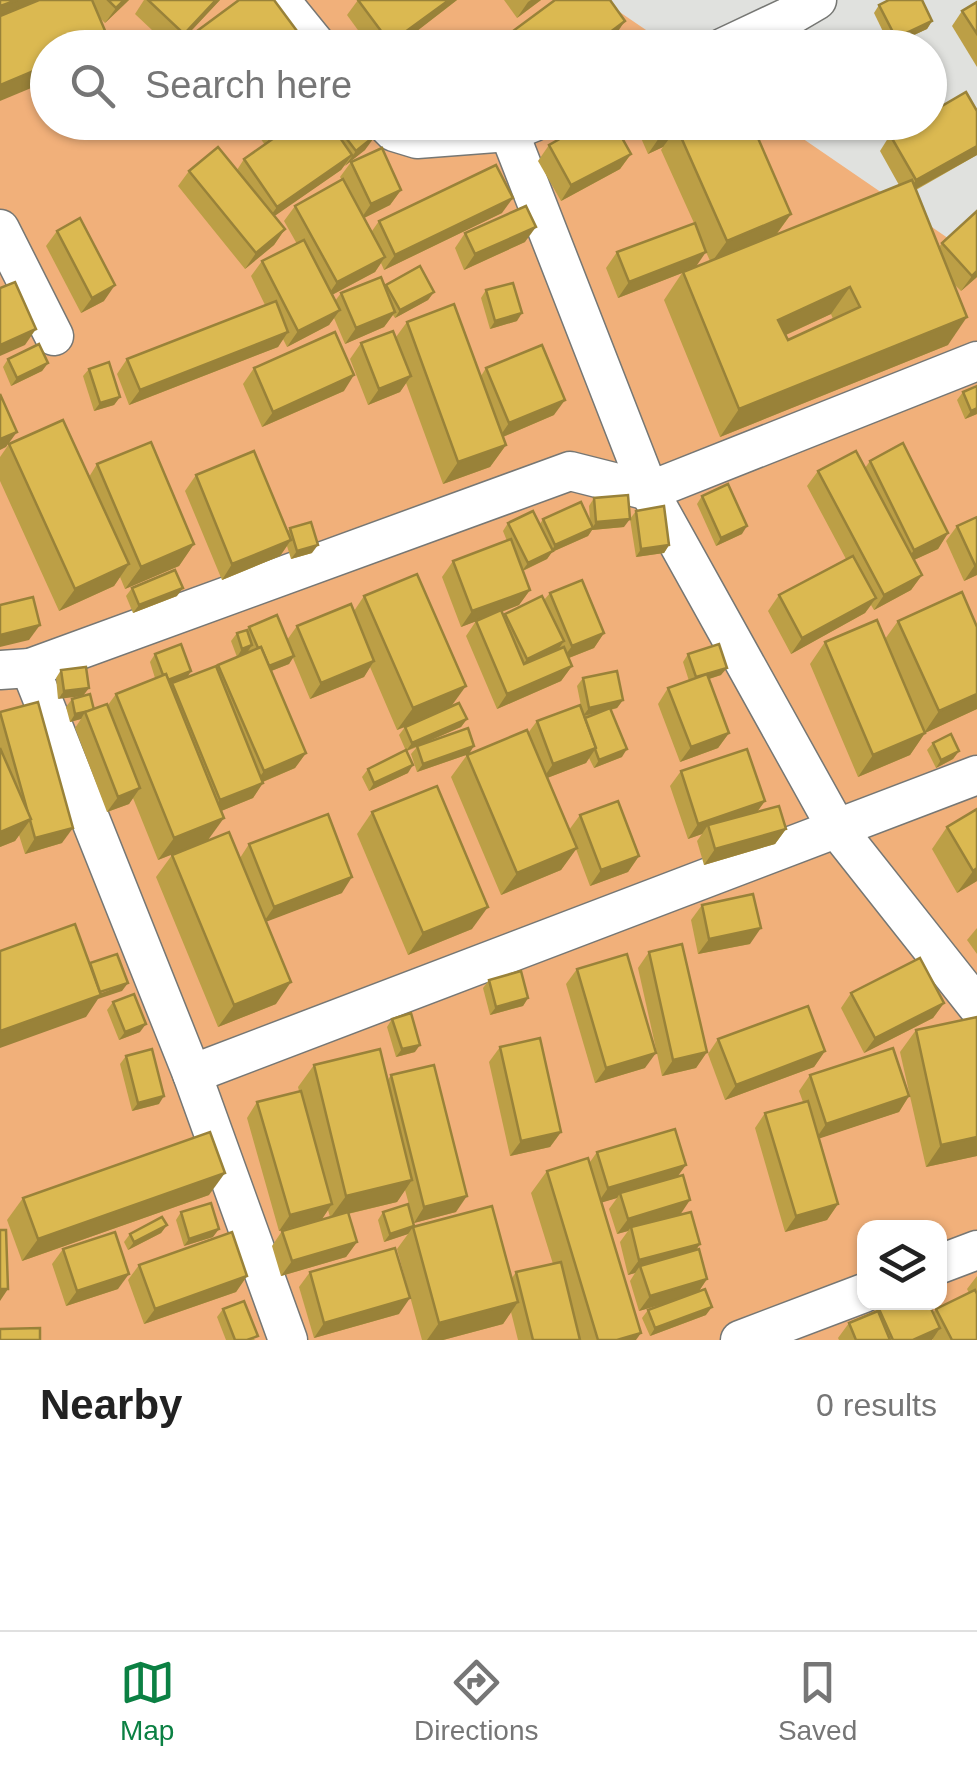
<!DOCTYPE html>
<style>
:root{--surface:#fff;--page:#f6f6f6;--text:#222;--muted:#767676;--line:#e0e0e0;--accent:#0b8043}
body{margin:0;font-family:Helvetica,sans-serif;background:var(--page);color:var(--text)}
.controls{position:absolute;right:30px;bottom:30px;display:grid;overflow:hidden;border-radius:20px;box-shadow:0 2px 8px #0004}
.controls button{width:90px;height:90px;display:grid;place-items:center;padding:0;border:0;border-bottom:2px solid var(--line);background:var(--surface);color:var(--text);font:50px sans-serif}
.list{margin:0;padding:0;list-style:none}
h2{display:flex;justify-content:space-between;align-items:center;height:130px;margin:0;padding:0 40px;font-size:42px}
h2 small{font-size:32px;font-weight:400;color:var(--muted)}
.icon{flex:none;width:55px;height:55px;fill:none;stroke:currentColor;stroke-width:2;stroke-linecap:round;stroke-linejoin:round}
.map{position:relative;flex:none;width:977px;height:1340px;overflow:hidden}
.search{position:absolute;background:var(--surface);box-shadow:0 2px 8px #0004;left:30px;right:30px;top:30px;height:110px;display:flex;align-items:center;gap:25px;box-sizing:border-box;padding:0 35px;border-radius:55px;color:var(--muted);font-size:38px}
.sheet{height:290px;background:var(--surface)}
nav{display:flex;justify-content:space-around;align-items:center;box-sizing:border-box;height:140px;border-top:2px solid var(--line);background:var(--surface);font-size:28px;color:var(--muted)}
nav a{display:grid;justify-items:center;gap:5px}
nav .on{color:var(--accent)}
.map>svg:first-child{display:block}
.green{fill:#f1b07a;fill-rule:evenodd}
.lines{fill:none;stroke-linecap:round;stroke-linejoin:round}
.minor-casing{stroke:#767774;stroke-width:41}
.minor{stroke:#fff;stroke-width:38}
.wall{fill:#bc9f46;fill-rule:evenodd}
.shaded-wall{fill:#998239}
.building{fill:#dbb951;stroke:#998239;stroke-width:2.5;fill-rule:evenodd}
</style>
<div class="map">
<svg width="977" height="1340" viewBox="0 0 977 1340">
<rect width="100%" height="100%" fill="#e0e1de"/>
<!-- green -->
<path class="green" d="M0 0H602L671 47 48 48V122L780 123 977 258V1340H0ZM864 1228H940V1302H864Z"/>
<g class="lines">
<!-- minor casing -->
<g class="minor-casing">
<g id="minor">
<path d="M280 0 319 48"/>
<path d="M722 48 788 17 817 0"/>
<path d="M384 122 394 132 417 139 509 132"/>
<path d="M534 122 509 132 649 491 837 829 977 1006"/>
<path d="M0 229 54 336"/>
<path d="M30 668 192 1074 288 1340"/>
<path d="M0 670 30 668 570 471 649 491 977 361"/>
<path d="M192 1074 977 775"/>
<path d="M940 1264 977 1250"/>
<path d="M740 1340 864 1293"/>
</g>
</g>
<!-- minor -->
<use href="#minor" class="minor"/>
</g>
<!-- wall -->
<g class="wall">
<path d="M0 0H129L105 23 100 18 109 40 103 48H48Z"/>
<path d="M144 0H220L177 46 285 48H171L135 14Z"/>
<path d="M358 0H457L395 48H371L347 15Z"/>
<path d="M504 0H541L517 18Z"/>
<path d="M977 2V67L952 26 962 11Z"/>
<path d="M879 5 932 21 927 29 890 46 874 13Z"/>
<path d="M977 111V155L916 190 939 247 942 243 977 277 961 291 953 283 948 345 720 437 664 300 682 273 618 298 606 268 617 252 694 223 661 150 663 147 648 154 634 122H751L791 214 776 235 899 185 880 151 890 135ZM703 245 710 261 696 267ZM831 314 833 319 788 340 786 335Z"/>
<path d="M249 122H367L365 150 344 166 341 170 274 216 285 229 274 245 245 269 178 186 189 171 237 170 244 159 265 145Z"/>
<path d="M484 122H500L490 130Z"/>
<path d="M549 145 631 154 620 169 561 201 538 161Z"/>
<path d="M351 162 401 190 390 205 364 218 372 231 379 221 502 213 384 270 381 263 375 272 332 295 335 301 341 293 385 287 386 285 434 292 428 300 395 318 393 315 384 327 345 344 334 318 329 325 287 347 283 339 278 347 129 405 117 374 127 359 265 305 251 276 262 261 297 244 284 221 295 206 342 180 340 177Z"/>
<path d="M57 231 104 301 81 313 46 246Z"/>
<path d="M465 233 525 242 464 270 455 248Z"/>
<path d="M486 290 517 321 490 329 481 298Z"/>
<path d="M407 322 481 376 486 368 554 415 503 437 506 445 490 467 443 484 406 383 400 392 368 405 350 359 361 343 396 337Z"/>
<path d="M8 359 48 363 42 371 11 386 3 367Z"/>
<path d="M254 368 344 391 262 427 243 384Z"/>
<path d="M89 369 120 397 114 405 94 411 83 376Z"/>
<path d="M963 392 977 414 965 419 957 400Z"/>
<path d="M9 444 89 477 97 464 194 544 179 566 125 589 120 577 114 586 59 611 0 481V457Z"/>
<path d="M870 461 948 533 938 549 914 560 922 575 911 590 874 610 871 605 865 613 791 654 768 611 779 595 846 559 807 486 818 471 865 468Z"/>
<path d="M196 475 287 532 290 528 312 553 291 559 287 546 280 556 222 580 185 491Z"/>
<path d="M702 496 742 534 716 546 697 504Z"/>
<path d="M594 498 624 527 592 530 588 536 552 552 547 559 523 571 530 590 519 605 502 612 504 616 505 614 544 600 550 593 604 633 594 648 569 658 572 666 561 681 497 709 466 636 476 621 461 627 442 577 453 561 507 541 503 531 508 523 540 524 543 519 590 521 589 506Z"/>
<path d="M636 511 669 545 664 553 636 557 630 519Z"/>
<path d="M977 517V575L964 581 946 541 957 526Z"/>
<path d="M132 588 177 596 133 613 126 596Z"/>
<path d="M364 596 451 707 467 719 461 727 420 745 469 754 417 772 411 754 417 747 407 751 408 773 369 791 362 777 368 769 406 751 399 735 405 727 408 726 397 730 370 667 364 677 310 699 293 658 289 664 271 671 306 753 295 768 263 782 253 798 221 811 208 840 158 860 133 798 129 804 107 812 75 728 81 719 70 722 66 707 72 699 94 709 108 705 116 694 155 678 150 662 155 654 191 671 187 678 216 668 218 665 237 657 231 641 237 633 247 630 249 627 287 640 297 626 354 611Z"/>
<path d="M898 621 977 709 925 733 910 755 858 777 810 664 825 642 885 639Z"/>
<path d="M688 654 721 675 709 679 729 733 718 748 680 762 658 704 668 688 689 681 683 662Z"/>
<path d="M86 667 58 699 56 678 61 670Z"/>
<path d="M583 678 623 700 617 708 611 710 622 757 594 768 589 758 586 763 547 778 569 830 580 815 639 856 628 872 590 886 576 849 561 870 501 895 451 777 467 755 528 733 537 721 582 711 577 686Z"/>
<path d="M0 712 62 843 25 854 19 835 15 841 0 847Z"/>
<path d="M933 743 959 751 953 759 936 768 927 750Z"/>
<path d="M681 771 765 801 757 812 786 829 775 844 704 865 697 841 702 834 688 839 670 786Z"/>
<path d="M977 809V881L957 893 932 849 947 827Z"/>
<path d="M372 812 472 929 408 955 357 834Z"/>
<path d="M249 844 342 893 266 921 276 1004 218 1027 156 877 172 855 240 858Z"/>
<path d="M702 905 750 944 698 954 691 920Z"/>
<path d="M977 928V954L967 940Z"/>
<path d="M649 952 707 1052 696 1068 662 1076 638 968Z"/>
<path d="M577 969 645 1068 595 1083 566 984Z"/>
<path d="M489 980 528 998 523 1006 490 1015 483 988Z"/>
<path d="M851 993 944 1003 933 1018 864 1053 841 1008Z"/>
<path d="M113 1002 140 1032 119 1040 107 1010Z"/>
<path d="M977 1017V1156L926 1167 900 1052 916 1030Z"/>
<path d="M392 1019 415 1052 396 1057 387 1027Z"/>
<path d="M718 1039 825 1051 814 1067 725 1100 708 1054Z"/>
<path d="M500 1047 561 1132 550 1147 510 1156 489 1062Z"/>
<path d="M126 1056 159 1104 132 1111 120 1064Z"/>
<path d="M314 1065 388 1080 391 1075 456 1212 414 1223 405 1190 397 1202 348 1214 357 1242 346 1257 281 1276 272 1246 282 1231 330 1217 328 1210 322 1219 279 1231 247 1118 257 1102 299 1091 298 1087Z"/>
<path d="M810 1075 909 1096 899 1112 819 1138 838 1204 827 1220 785 1232 755 1128 765 1113 803 1102 799 1091Z"/>
<path d="M597 1152 678 1176 680 1214 700 1244 696 1250 707 1279 699 1291 706 1315 650 1336 642 1318 648 1310 666 1303 639 1311 630 1281 635 1273 628 1275 620 1242 628 1231 617 1234 609 1209 617 1198 602 1202 636 1340H518L511 1312 503 1324 443 1340H422L397 1249 408 1234 384 1242 378 1220 383 1212 512 1278 516 1272 553 1264 531 1193 547 1171 590 1162Z"/>
<path d="M209 1195 22 1261 7 1220 23 1198Z"/>
<path d="M181 1212 213 1237 184 1246 176 1220Z"/>
<path d="M167 1225 161 1233 128 1250 124 1242 130 1234Z"/>
<path d="M864 1239V1264L859 1247Z"/>
<path d="M63 1249 118 1289 66 1306 52 1264Z"/>
<path d="M139 1265 247 1276 236 1292 144 1324 128 1280Z"/>
<path d="M310 1272 399 1314 314 1338 299 1287Z"/>
<path d="M977 1276V1340H933L932 1339V1340H839L838 1338 849 1323 879 1309 933 1313 936 1309 969 1293 967 1289Z"/>
<path d="M223 1309 255 1340H226L217 1317Z"/>
</g>
<!-- shaded-wall -->
<g class="shaded-wall">
<path d="M17 0H40L0 18V6Z"/>
<path d="M124 0H129L105 23 116 8Z"/>
<path d="M216 0H220L175 48 184 34Z"/>
<path d="M449 0H457L395 48H387L390 43Z"/>
<path d="M531 0H541L517 18 528 2Z"/>
<path d="M625 21 610 43 604 48H589Z"/>
<path d="M932 21 927 29 890 46 896 38Z"/>
<path d="M297 31 285 48H274Z"/>
<path d="M109 40 103 48H90Z"/>
<path d="M48 65V81L0 101V85Z"/>
<path d="M286 122H297L265 145 276 130Z"/>
<path d="M674 132 663 147 648 154 659 138Z"/>
<path d="M376 135 365 150 345 166 356 151Z"/>
<path d="M977 146V155L905 195 916 180Z"/>
<path d="M631 154 620 169 561 201 571 185Z"/>
<path d="M352 155 341 170 266 222 277 207Z"/>
<path d="M401 190 390 205 360 220 371 204Z"/>
<path d="M513 198 502 213 384 270 395 255Z"/>
<path d="M791 214 775 236 711 263 727 241Z"/>
<path d="M536 227 525 242 464 270 475 254Z"/>
<path d="M285 229 274 245 245 269 256 253Z"/>
<path d="M706 252 695 268 618 298 629 282Z"/>
<path d="M385 257 375 272 326 298 337 282Z"/>
<path d="M977 271V277L961 291 972 276Z"/>
<path d="M115 285 104 301 81 313 92 298Z"/>
<path d="M850 287 831 314 759 347 778 320Z"/>
<path d="M434 292 428 300 395 318 400 310Z"/>
<path d="M340 310 329 325 287 347 298 331Z"/>
<path d="M395 312 384 327 345 344 356 328Z"/>
<path d="M522 313 517 321 490 329 495 321Z"/>
<path d="M967 317 948 345 720 437 739 409Z"/>
<path d="M36 329 25 345 0 356V345Z"/>
<path d="M288 332 278 347 129 405 140 390Z"/>
<path d="M48 363 42 371 11 386 17 378Z"/>
<path d="M354 375 344 391 262 427 273 412Z"/>
<path d="M411 376 400 392 368 405 379 389Z"/>
<path d="M120 397 114 405 94 411 100 403Z"/>
<path d="M565 400 554 415 498 439 509 423Z"/>
<path d="M977 408V414L965 419 971 411Z"/>
<path d="M17 432 6 447 0 450V439Z"/>
<path d="M506 445 490 467 443 484 458 462Z"/>
<path d="M630 519 624 527 592 530 588 536 552 552 547 559 522 571 528 563 551 552 555 545 591 530 596 522Z"/>
<path d="M747 526 742 534 716 546 721 538Z"/>
<path d="M948 533 938 549 903 565 914 550Z"/>
<path d="M291 540 280 556 222 580 232 564Z"/>
<path d="M194 544 179 566 125 589 141 567Z"/>
<path d="M318 545 312 553 291 559 297 551Z"/>
<path d="M669 545 664 553 636 557 641 549Z"/>
<path d="M129 564 114 586 59 611 75 589Z"/>
<path d="M975 565H977V575L964 581Z"/>
<path d="M922 575 911 590 874 610 884 595Z"/>
<path d="M183 588 177 596 133 613 139 605Z"/>
<path d="M530 590 519 605 461 627 472 611Z"/>
<path d="M876 598 865 613 791 654 802 638Z"/>
<path d="M40 625 29 640 0 647V635Z"/>
<path d="M604 633 594 648 561 661 572 646Z"/>
<path d="M564 641 553 657 516 674 527 659Z"/>
<path d="M252 645 247 653 237 657 242 649Z"/>
<path d="M294 656 289 664 261 675 266 668Z"/>
<path d="M374 661 364 677 310 699 321 683Z"/>
<path d="M572 666 561 681 497 709 507 694Z"/>
<path d="M727 668 721 675 690 685 696 677Z"/>
<path d="M191 671 186 679 159 689 165 681Z"/>
<path d="M466 686 450 708 397 730 413 708Z"/>
<path d="M89 688 83 696 58 699 64 691Z"/>
<path d="M977 694V709L925 733 910 755 858 777 873 755 924 733 939 711Z"/>
<path d="M623 700 617 708 583 716 589 708Z"/>
<path d="M94 710 85 712 81 719 70 722 75 714Z"/>
<path d="M467 719 461 727 406 751 412 743Z"/>
<path d="M729 733 718 748 680 762 691 747Z"/>
<path d="M474 746 469 754 417 772 423 764Z"/>
<path d="M596 748 586 763 542 780 553 764Z"/>
<path d="M627 749 622 757 594 768 599 760Z"/>
<path d="M959 751 953 759 936 768 941 760Z"/>
<path d="M306 753 295 768 253 786 264 771Z"/>
<path d="M413 765 408 773 369 791 374 783Z"/>
<path d="M263 783 253 798 209 816 220 800Z"/>
<path d="M140 788 129 804 107 812 118 797Z"/>
<path d="M765 801 754 816 708 825 702 834 688 839 698 824Z"/>
<path d="M224 818 208 840 158 860 174 838Z"/>
<path d="M31 819 15 841 0 847V832Z"/>
<path d="M73 828 62 843 25 854 35 838Z"/>
<path d="M786 829 775 844 704 865 715 849Z"/>
<path d="M577 848 561 870 501 895 517 873Z"/>
<path d="M639 856 628 872 590 886 601 870Z"/>
<path d="M977 868V881L957 893 973 871Z"/>
<path d="M352 877 342 893 263 923 274 907Z"/>
<path d="M488 907 472 929 408 955 423 933Z"/>
<path d="M761 928 750 944 698 954 709 939Z"/>
<path d="M291 982 276 1004 218 1027 234 1005Z"/>
<path d="M128 983 122 991 98 999 86 1017 0 1048V1031Z"/>
<path d="M528 998 523 1006 490 1015 496 1007Z"/>
<path d="M944 1003 933 1018 864 1053 875 1038Z"/>
<path d="M146 1024 140 1032 119 1040 125 1032Z"/>
<path d="M420 1045 415 1052 396 1057 402 1049Z"/>
<path d="M825 1051 814 1067 725 1100 736 1085Z"/>
<path d="M707 1052 696 1068 662 1076 673 1060Z"/>
<path d="M656 1053 645 1068 595 1083 606 1068Z"/>
<path d="M164 1096 159 1104 132 1111 138 1103Z"/>
<path d="M909 1096 899 1112 815 1140 826 1124Z"/>
<path d="M561 1132 550 1147 510 1156 521 1141Z"/>
<path d="M977 1137V1156L926 1167 941 1145Z"/>
<path d="M686 1165 675 1180 620 1193 617 1198 597 1204 608 1188Z"/>
<path d="M225 1173 209 1195 22 1261 38 1239Z"/>
<path d="M412 1180 397 1202 330 1218 346 1196Z"/>
<path d="M467 1196 456 1212 414 1223 424 1207Z"/>
<path d="M690 1200 680 1215 631 1227 628 1231 617 1234 628 1219Z"/>
<path d="M332 1204 322 1219 279 1231 290 1215Z"/>
<path d="M838 1204 827 1220 785 1232 796 1216Z"/>
<path d="M167 1225 161 1233 128 1250 134 1242Z"/>
<path d="M413 1227 408 1234 384 1242 390 1234Z"/>
<path d="M219 1229 213 1237 184 1246 189 1239Z"/>
<path d="M357 1242 346 1257 281 1276 292 1261Z"/>
<path d="M700 1244 689 1260 640 1266 635 1273 628 1275 639 1260Z"/>
<path d="M129 1274 118 1289 66 1306 77 1291Z"/>
<path d="M247 1276 236 1292 144 1324 155 1309Z"/>
<path d="M707 1279 697 1294 639 1311 650 1296Z"/>
<path d="M0 1289H8L0 1301Z"/>
<path d="M410 1298 399 1314 314 1338 324 1323Z"/>
<path d="M518 1302 503 1324 443 1340H427L439 1323Z"/>
<path d="M712 1307 706 1315 650 1336 655 1328Z"/>
<path d="M940 1328 932 1340H913Z"/>
<path d="M641 1333 636 1340H617Z"/>
</g>
<!-- building -->
<g class="building">
<path d="M0 0H17L0 6Z"/>
<path d="M39 0H92L109 40 90 48H48V65L0 85V16Z"/>
<path d="M108 0H124L116 8Z"/>
<path d="M148 0H216L184 34Z"/>
<path d="M239 0H274L297 31 274 48H174Z"/>
<path d="M358 0H449L390 43Z"/>
<path d="M555 0H610L625 21 589 48H490Z"/>
<path d="M889 0H922L932 21 896 38 879 5Z"/>
<path d="M977 2V34L962 11Z"/>
<path d="M966 92 977 111V146L916 180 890 135 913 122H930V113Z"/>
<path d="M270 122H286L276 130Z"/>
<path d="M297 122H329L352 155 277 207 244 159Z"/>
<path d="M334 122H367L376 135 356 151Z"/>
<path d="M590 122H613L631 154 571 185 549 145Z"/>
<path d="M651 122H689L659 138Z"/>
<path d="M689 122H751L791 214 727 241 677 128Z"/>
<path d="M218 147 285 229 256 253 189 171Z"/>
<path d="M382 148 401 190 371 204 351 162Z"/>
<path d="M496 165 513 198 395 255 379 221Z"/>
<path d="M343 179 385 257 337 282 295 206Z"/>
<path d="M912 180 967 317 739 409 683 272ZM850 287 860 307 788 340 778 320Z"/>
<path d="M526 206 536 227 475 254 465 233Z"/>
<path d="M977 211V271L972 276 942 243Z"/>
<path d="M80 218 115 285 92 298 57 231Z"/>
<path d="M695 223 706 252 629 282 617 252Z"/>
<path d="M304 240 340 310 298 331 262 261Z"/>
<path d="M420 266 434 292 400 310 386 285Z"/>
<path d="M381 277 395 312 356 328 341 293Z"/>
<path d="M15 282 36 329 0 345V288Z"/>
<path d="M513 283 522 313 495 321 486 290Z"/>
<path d="M276 301 288 332 140 390 127 359Z"/>
<path d="M454 304 506 445 458 462 407 322Z"/>
<path d="M393 331 411 376 379 389 361 343Z"/>
<path d="M335 332 354 375 273 412 254 368Z"/>
<path d="M39 344 48 363 17 378 8 359Z"/>
<path d="M542 345 565 400 509 423 486 368Z"/>
<path d="M109 362 120 397 100 403 89 369Z"/>
<path d="M977 386V408L971 411 963 392Z"/>
<path d="M0 394 17 432 0 439Z"/>
<path d="M63 420 129 564 75 589 9 444Z"/>
<path d="M151 442 194 544 141 567 97 464Z"/>
<path d="M903 443 948 533 914 550 870 461Z"/>
<path d="M254 451 291 540 232 564 196 475Z"/>
<path d="M856 451 922 575 884 595 818 471Z"/>
<path d="M728 484 747 526 721 538 702 496Z"/>
<path d="M628 495 630 519 596 522 594 498Z"/>
<path d="M581 502 593 528 555 545 543 519Z"/>
<path d="M664 506 669 545 641 549 636 511Z"/>
<path d="M533 511 553 551 528 563 508 523Z"/>
<path d="M977 517V565H975L957 526Z"/>
<path d="M311 522 318 545 297 551 290 528Z"/>
<path d="M511 539 530 590 472 611 453 561Z"/>
<path d="M853 556 876 598 802 638 779 595Z"/>
<path d="M175 570 183 588 139 605 132 588Z"/>
<path d="M417 574 466 686 413 708 364 596Z"/>
<path d="M582 580 604 633 572 646 550 593Z"/>
<path d="M962 592 977 627V694L939 711 898 621Z"/>
<path d="M542 596 564 641 527 659 505 614Z"/>
<path d="M33 597 40 625 0 635V605Z"/>
<path d="M351 604 374 661 321 683 297 626Z"/>
<path d="M501 610 524 664 564 647 572 666 507 694 476 621Z"/>
<path d="M277 615 294 656 269 666 261 647 258 648 249 627Z"/>
<path d="M877 620 925 733 873 755 825 642Z"/>
<path d="M247 630 252 645 242 649 237 633Z"/>
<path d="M181 644 191 671 168 680 166 674 163 675 155 654Z"/>
<path d="M719 644 727 668 696 677 688 654Z"/>
<path d="M261 647 306 753 264 771 218 665Z"/>
<path d="M216 666 263 783 220 800 172 683Z"/>
<path d="M86 667 89 688 64 691 61 670Z"/>
<path d="M617 671 623 700 589 708 583 678Z"/>
<path d="M166 674 224 818 174 838 116 694Z"/>
<path d="M707 674 729 733 691 747 668 688Z"/>
<path d="M90 694 94 710 75 714 72 699Z"/>
<path d="M38 702 73 828 35 838 0 712Z"/>
<path d="M459 703 467 719 412 743 405 727Z"/>
<path d="M107 704 140 788 118 797 85 712Z"/>
<path d="M580 705 596 748 553 764 537 721Z"/>
<path d="M610 708 627 749 599 760 595 749 596 748 585 718Z"/>
<path d="M468 728 474 746 423 764 417 746Z"/>
<path d="M527 730 577 848 517 873 467 755Z"/>
<path d="M951 734 959 751 941 760 933 743Z"/>
<path d="M0 748 31 819 0 832Z"/>
<path d="M747 749 765 801 698 824 681 771Z"/>
<path d="M406 750 413 765 374 783 368 769Z"/>
<path d="M437 786 488 907 423 933 372 812Z"/>
<path d="M618 801 639 856 601 870 580 815Z"/>
<path d="M779 806 786 829 715 849 708 825Z"/>
<path d="M977 809V868L973 871 947 827Z"/>
<path d="M328 814 352 877 274 907 249 844Z"/>
<path d="M229 832 291 982 234 1005 172 855Z"/>
<path d="M753 894 761 928 709 939 702 905Z"/>
<path d="M75 924 101 995 0 1031V951Z"/>
<path d="M682 944 707 1052 673 1060 649 952Z"/>
<path d="M117 954 128 983 100 992 90 963Z"/>
<path d="M627 954 656 1053 606 1068 577 969Z"/>
<path d="M920 958 944 1003 875 1038 851 993Z"/>
<path d="M521 971 528 998 496 1007 489 980Z"/>
<path d="M134 994 146 1024 125 1032 113 1002Z"/>
<path d="M808 1006 825 1051 736 1085 718 1039Z"/>
<path d="M411 1013 420 1045 402 1049 392 1019Z"/>
<path d="M977 1017V1137L941 1145 916 1030Z"/>
<path d="M540 1038 561 1132 521 1141 500 1047Z"/>
<path d="M893 1048 909 1096 826 1124 810 1075Z"/>
<path d="M152 1049 164 1096 138 1103 126 1056Z"/>
<path d="M380 1049 412 1180 346 1196 314 1065Z"/>
<path d="M434 1065 467 1196 424 1207 391 1075Z"/>
<path d="M301 1091 332 1204 290 1215 257 1102Z"/>
<path d="M808 1101 838 1204 796 1216 765 1113Z"/>
<path d="M675 1129 686 1165 608 1188 597 1152Z"/>
<path d="M210 1132 225 1173 38 1239 23 1198Z"/>
<path d="M588 1158 641 1333 617 1340H598L547 1171Z"/>
<path d="M683 1175 690 1200 628 1219 620 1193Z"/>
<path d="M211 1203 219 1229 189 1239 181 1212Z"/>
<path d="M408 1204 414 1226 390 1234 383 1212Z"/>
<path d="M492 1206 518 1302 439 1323 413 1227Z"/>
<path d="M348 1212 357 1242 292 1261 282 1231Z"/>
<path d="M691 1212 700 1244 639 1260 631 1227Z"/>
<path d="M162 1217 167 1225 134 1242 130 1234Z"/>
<path d="M0 1230H6L8 1289H0Z"/>
<path d="M115 1232 129 1274 77 1291 63 1249Z"/>
<path d="M232 1232 247 1276 155 1309 139 1265Z"/>
<path d="M395 1248 410 1298 324 1323 310 1272Z"/>
<path d="M699 1249 707 1279 650 1296 640 1266Z"/>
<path d="M561 1262 580 1340H533L516 1272Z"/>
<path d="M705 1289 712 1307 655 1328 648 1310Z"/>
<path d="M975 1290 977 1294V1340H952L936 1309Z"/>
<path d="M244 1301 258 1336 247 1340H235L223 1309Z"/>
<path d="M895 1302H928L940 1328 913 1340H893L879 1309Z"/>
<path d="M878 1311 890 1340H856L849 1323Z"/>
<path d="M40 1328V1340H0V1329Z"/>
</g>
</svg>
<div class="controls">
<button><svg class="icon" aria-label="layers" viewBox="0 0 24 24"><path d="M12 4l9 5-9 5-9-5zM3 14l9 5 9-5"/></svg></button>
</div>
<div class="search"><svg class="icon" aria-label="search" viewBox="0 0 24 24"><circle cx="10" cy="10" r="6"/><path d="M15 15l6 6"/></svg>Search here</div>
</div>
<section class="sheet">
<h2>Nearby<small>0 results</small></h2>
<ul class="list">
</ul>
</section>
<nav>
<a class="on"><svg class="icon" aria-label="map" viewBox="0 0 24 24"><path d="M3 6l6-2 6 2 6-2v14l-6 2-6-2-6 2zM9 4v14M15 6v14"/></svg>Map</a>
<a><svg class="icon" aria-label="directions" viewBox="0 0 24 24"><path d="M12 3l9 9-9 9-9-9zM9 14v-3h6M13 9l2 2-2 2"/></svg>Directions</a>
<a><svg class="icon" aria-label="saved" viewBox="0 0 24 24"><path d="M7 4h10v16l-5-4-5 4z"/></svg>Saved</a>
</nav>
